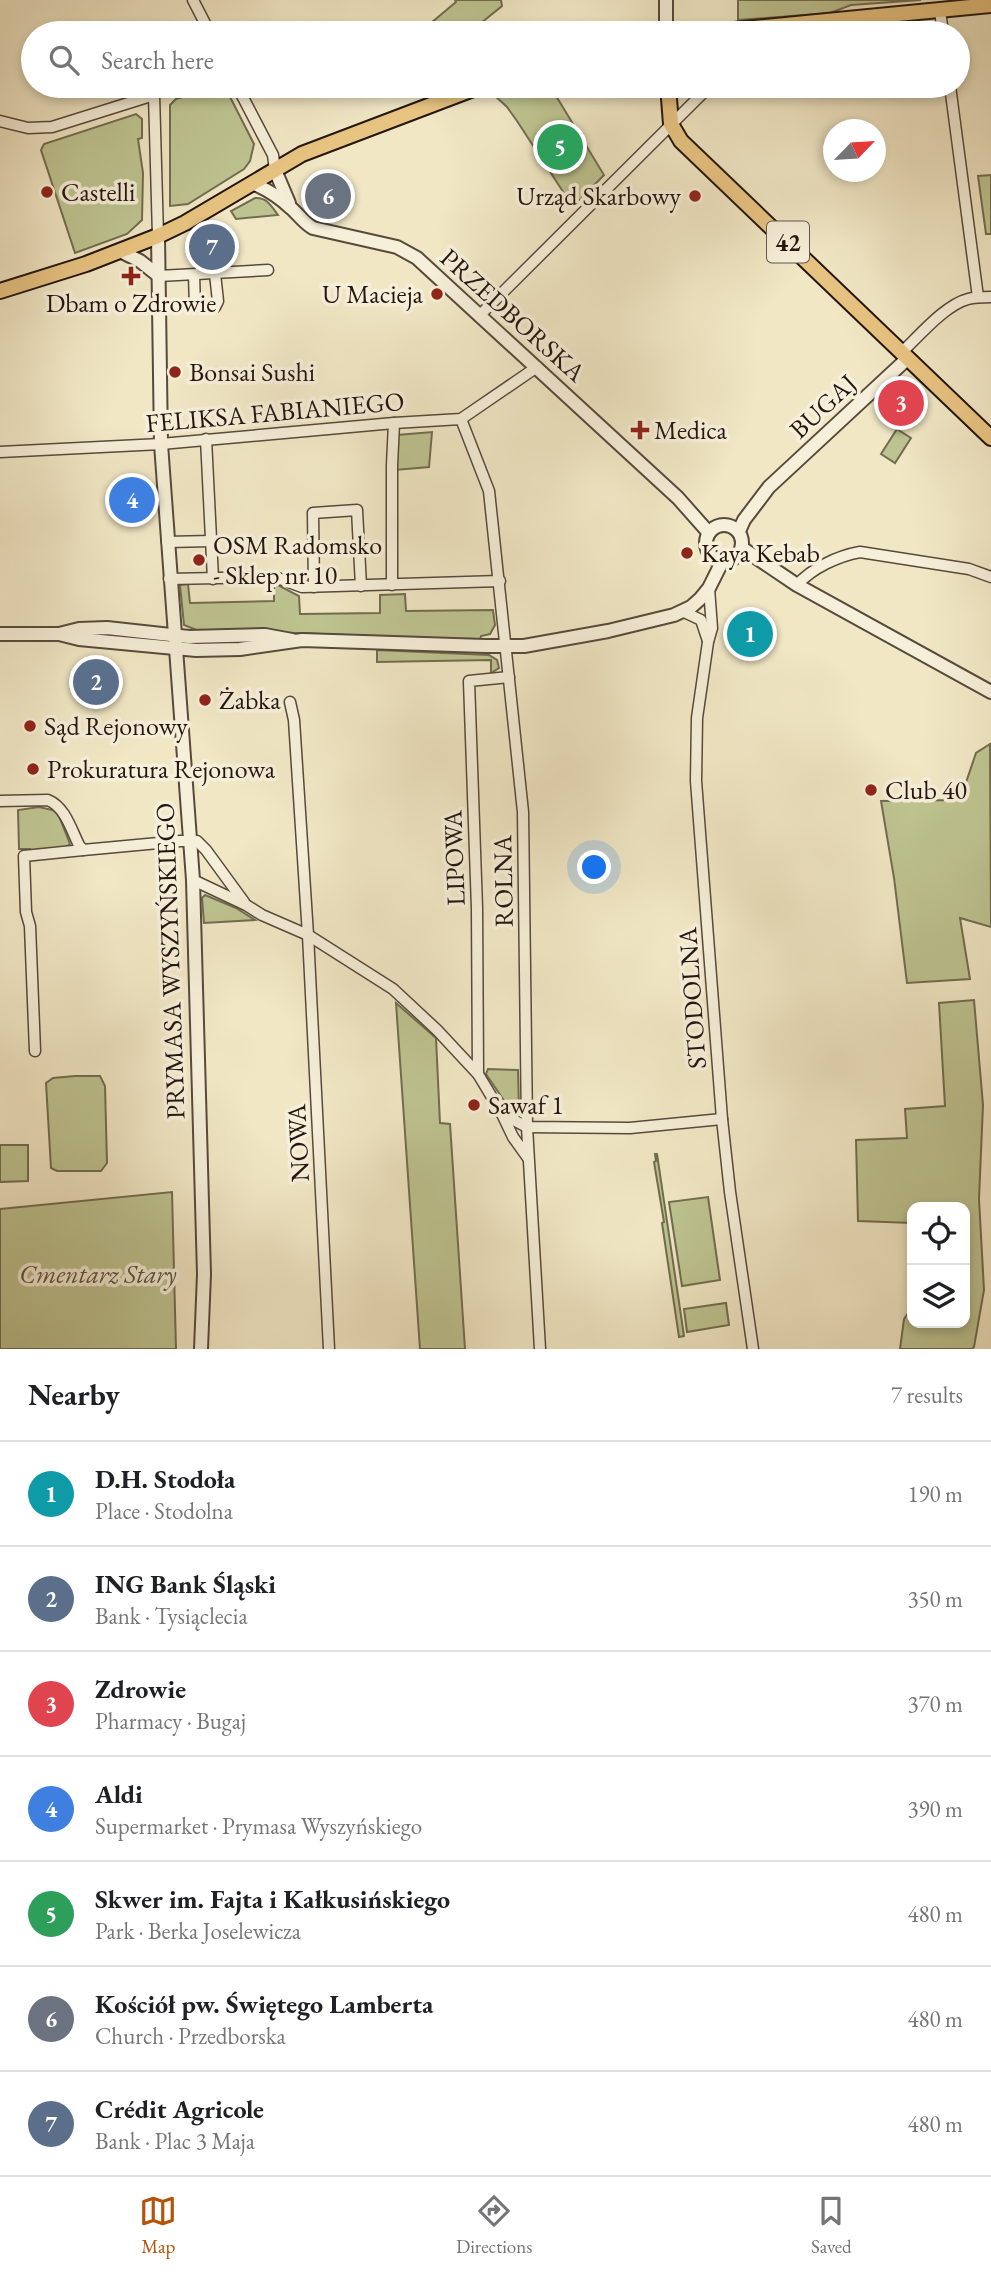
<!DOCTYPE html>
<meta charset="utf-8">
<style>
:root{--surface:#fff;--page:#f2f2f2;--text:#202124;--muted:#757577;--line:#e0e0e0;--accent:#b45309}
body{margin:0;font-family:"EB Garamond",serif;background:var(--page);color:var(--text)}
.controls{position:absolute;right:21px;bottom:21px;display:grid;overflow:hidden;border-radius:14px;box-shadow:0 4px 10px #0003}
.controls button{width:63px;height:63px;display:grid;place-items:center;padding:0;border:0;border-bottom:2px solid var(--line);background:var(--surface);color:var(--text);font:35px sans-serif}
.compass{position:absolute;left:823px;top:119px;width:63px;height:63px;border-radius:50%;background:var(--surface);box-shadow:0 4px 10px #0003;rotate:65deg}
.you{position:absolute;left:595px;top:868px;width:24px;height:24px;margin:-18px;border:5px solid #fff;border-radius:50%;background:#1a73e8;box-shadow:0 0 0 10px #1a73e833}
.badge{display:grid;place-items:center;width:46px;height:46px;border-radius:50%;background:var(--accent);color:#fff;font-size:23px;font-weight:700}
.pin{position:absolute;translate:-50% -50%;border:4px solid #fff;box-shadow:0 2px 7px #0006}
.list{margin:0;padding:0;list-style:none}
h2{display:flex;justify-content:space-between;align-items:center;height:91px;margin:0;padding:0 28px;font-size:30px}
h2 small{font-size:23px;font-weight:400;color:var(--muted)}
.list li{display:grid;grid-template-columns:46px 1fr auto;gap:21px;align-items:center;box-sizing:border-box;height:105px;padding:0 28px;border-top:2px solid var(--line)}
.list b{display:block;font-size:26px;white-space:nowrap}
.list p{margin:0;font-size:23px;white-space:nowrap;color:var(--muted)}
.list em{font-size:23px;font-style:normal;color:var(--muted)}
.icon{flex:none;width:38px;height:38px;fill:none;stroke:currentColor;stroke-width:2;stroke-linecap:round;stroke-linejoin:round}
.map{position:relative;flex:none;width:991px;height:1349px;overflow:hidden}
.search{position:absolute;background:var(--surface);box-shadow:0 4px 10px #0003;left:21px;right:21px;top:21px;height:77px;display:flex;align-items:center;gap:18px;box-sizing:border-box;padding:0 24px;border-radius:38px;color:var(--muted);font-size:26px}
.sheet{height:826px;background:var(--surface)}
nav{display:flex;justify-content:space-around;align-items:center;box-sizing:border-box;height:98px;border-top:2px solid var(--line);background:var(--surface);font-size:19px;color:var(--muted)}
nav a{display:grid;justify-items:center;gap:4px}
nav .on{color:var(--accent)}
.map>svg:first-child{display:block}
.green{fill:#bec491;stroke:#716d50;stroke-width:2}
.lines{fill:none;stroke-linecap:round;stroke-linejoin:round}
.minor-casing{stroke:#574a3d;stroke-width:13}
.tertiary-casing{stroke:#574a3d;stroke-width:16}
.primary-casing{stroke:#241610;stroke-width:18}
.minor{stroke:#f6efd9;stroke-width:10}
.tertiary{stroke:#f6efd9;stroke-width:12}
.primary{stroke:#e8c482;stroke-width:14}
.poi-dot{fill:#8f2418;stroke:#f6efd9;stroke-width:2.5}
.labels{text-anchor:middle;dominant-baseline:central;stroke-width:7;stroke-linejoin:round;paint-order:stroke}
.shield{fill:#f6efd9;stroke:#63574c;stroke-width:2}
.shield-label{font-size:24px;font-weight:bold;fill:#241610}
.poi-label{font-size:26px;fill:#241610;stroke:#f6efd9;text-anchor:start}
.street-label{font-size:26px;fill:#241610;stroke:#f6efd9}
.park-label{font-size:26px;font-style:italic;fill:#5a533d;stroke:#f6efd9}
</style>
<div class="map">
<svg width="991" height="1349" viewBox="0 0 991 1349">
<rect width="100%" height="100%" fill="#f1e7c5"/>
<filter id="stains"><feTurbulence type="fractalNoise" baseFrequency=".00286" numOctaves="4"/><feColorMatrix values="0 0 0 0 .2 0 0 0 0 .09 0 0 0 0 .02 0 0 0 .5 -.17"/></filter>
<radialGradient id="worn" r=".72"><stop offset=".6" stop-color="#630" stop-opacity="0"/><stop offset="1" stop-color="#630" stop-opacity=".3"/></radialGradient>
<!-- green -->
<g class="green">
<path d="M455 0H501L502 6 481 23 492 33H419L456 2Z"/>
<path d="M738 0H921L851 5 830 13 818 14 738 20Z"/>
<path d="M218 86 227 91 254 144 250 161 244 169 188 204 170 206V105L176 99Z"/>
<path d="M521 86H550L604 175 573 207 517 121 507 107 494 95Z"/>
<path d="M136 114 142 119V138L138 139 143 173 142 220 127 234 75 253 41 150 44 144Z"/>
<path d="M991 175V234H986L978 176Z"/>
<path d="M255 198C267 197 271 206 278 215L236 219 231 211Z"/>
<path d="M897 429 911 438 895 463 881 454Z"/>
<path d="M432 432 429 467 395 470 397 435Z"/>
<path d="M274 583 299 596 300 614 380 613V595L405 594 406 611 493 610 495 625 490 634 481 636 480 640 270 632 204 633 184 625 180 585 188 584 190 603 274 601Z"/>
<path d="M377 650 489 655 497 660 499 668 491 673V660L377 662Z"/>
<path d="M990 744 991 927 960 918 970 979 907 983 894 878 881 801 960 800 976 753Z"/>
<path d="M39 807 57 811 70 844 66 847 31 851 30 849H19L18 810Z"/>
<path d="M205 895 236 908 255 920 204 923 202 898Z"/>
<path d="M974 1000 983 1105 979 1199 984 1290 974 1347 972 1349H900L904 1319 912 1307V1323H965V1207H912V1223L858 1221 856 1140 907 1138 905 1109 945 1106 939 1003Z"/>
<path d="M396 1003 436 1038 440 1123 450 1124 465 1349H420Z"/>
<path d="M488 1069 518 1070 519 1108 523 1109 521 1114 515 1116 506 1109 509 1108 486 1074Z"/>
<path d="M75 1076H100L105 1086 107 1163 101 1171H57L51 1168 46 1083 53 1078Z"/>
<path d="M0 1145H28V1181L0 1182Z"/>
<path d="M655 1154H657L684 1336 679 1337 662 1223 664 1222 654 1162 656 1161Z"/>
<path d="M172 1192 176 1349H0V1209Z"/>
<path d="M708 1197 720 1280 682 1286 669 1202Z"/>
<path d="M726 1303 729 1325 687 1332 684 1309Z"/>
</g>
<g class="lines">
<!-- minor casing -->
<g class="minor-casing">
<g id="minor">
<path d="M193 0 210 33"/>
<path d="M940 11 943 33"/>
<path d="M237 86 273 155 275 170"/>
<path d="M950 86 978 297"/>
<path d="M154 95 158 236"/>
<path d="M0 121 28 128 52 127 154 95 165 86"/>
<path d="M194 275 195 307H215L218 301 215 274"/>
<path d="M159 276 268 270"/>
<path d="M480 315 710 86"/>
<path d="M902 352C919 336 945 305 968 299 975 297 984 297 991 297"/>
<path d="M461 419 489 491 523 812 527 1127 540 1349"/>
<path d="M206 439 213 579"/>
<path d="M0 452 161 444 394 423 461 419 537 367"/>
<path d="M167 542 212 541"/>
<path d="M169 579 275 577 302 587 500 581"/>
<path d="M392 585V465L394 423"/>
<path d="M797 585C812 568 838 556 860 552L969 569 991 577"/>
<path d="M314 587 313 513 357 510 361 586"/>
<path d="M709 588 712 628 708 642 697 718 696 781 722 1119 730 1192 753 1349"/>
<path d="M682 611 701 620 708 641"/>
<path d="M290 702 294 720 308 935 329 1349"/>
<path d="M0 801 48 800C65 807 71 829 79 845L83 850 180 841H197L206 850 244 902"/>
<path d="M193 880 246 905 262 915 308 935 393 989 437 1030 478 1074 502 1114 527 1127 630 1128 722 1119"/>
<path d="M35 1051 30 926 26 912 24 856 83 850"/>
<path d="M478 1074 477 908 469 681 509 677"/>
<path d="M502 1114 513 1137 528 1158"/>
</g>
</g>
<!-- tertiary casing -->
<g class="tertiary-casing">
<g id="tertiary">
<path d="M666 33V0"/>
<path d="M275 170 289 203"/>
<path d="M252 183C267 189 279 197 291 208 299 215 304 223 313 228L397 247 417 258 678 498 709 533"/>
<path d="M158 236 161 444 193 880 204 1274 201 1349"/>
<path d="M120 251 140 261 159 276"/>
<circle cx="724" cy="543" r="18"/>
<path d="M739 531 744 520 769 487 908 358"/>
<path d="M742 548 797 585 991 692"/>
<path d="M0 634H59L79 629 107 628 189 637 265 635 292 640"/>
<path d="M59 634 79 639 196 650 240 649 302 640 485 646H524L608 631 674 615 691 607 700 599 709 588 722 562"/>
</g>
</g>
<!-- primary casing -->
<g class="primary-casing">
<g id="primary">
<path d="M703 33 991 5"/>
<path d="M668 86 671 124 681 141 991 438"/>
<path d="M0 291 86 264 158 236 185 223 302 154 481 86"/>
</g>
</g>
<!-- minor -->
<use href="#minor" class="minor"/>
<!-- tertiary -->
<use href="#tertiary" class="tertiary"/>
<!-- primary -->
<use href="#primary" class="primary"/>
</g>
<!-- markers -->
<g class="poi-dot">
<circle cx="47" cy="192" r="7"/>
<circle cx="695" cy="196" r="7"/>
<path d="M127.5 265.5h7v7h7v7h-7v7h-7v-7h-7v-7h7z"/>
<circle cx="437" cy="294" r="7"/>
<circle cx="175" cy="372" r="7"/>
<path d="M636.5 419.5h7v7h7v7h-7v7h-7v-7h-7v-7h7z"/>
<circle cx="687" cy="553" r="7"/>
<circle cx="199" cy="560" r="7"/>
<circle cx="205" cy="700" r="7"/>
<circle cx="30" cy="726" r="7"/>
<circle cx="33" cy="769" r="7"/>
<circle cx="871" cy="790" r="7"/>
<circle cx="474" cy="1105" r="7"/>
</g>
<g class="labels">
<!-- shield labels -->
<rect class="shield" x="767" y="221.5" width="42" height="41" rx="5"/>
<g class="shield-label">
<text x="788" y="242">42</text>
</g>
<!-- poi labels -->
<g class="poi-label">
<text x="61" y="192">Castelli</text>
<text x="681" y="196" text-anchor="end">Urząd Skarbowy</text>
<text x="423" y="294" text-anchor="end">U Macieja</text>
<text x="131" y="303" text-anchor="middle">Dbam o Zdrowie</text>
<text x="189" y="372">Bonsai Sushi</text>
<text x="654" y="430">Medica</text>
<text x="213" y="545">OSM Radomsko<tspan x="213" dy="30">- Sklep nr 10</tspan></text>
<text x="701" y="553">Kaya Kebab</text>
<text x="219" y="700">Żabka</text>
<text x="44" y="726">Sąd Rejonowy</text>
<text x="47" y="769">Prokuratura Rejonowa</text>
<text x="885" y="790">Club 40</text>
<text x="488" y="1105">Sawaf 1</text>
</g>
<!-- street labels -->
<g class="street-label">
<text transform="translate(513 315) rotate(42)">PRZEDBORSKA</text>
<text transform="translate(823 406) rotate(-43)">BUGAJ</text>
<text transform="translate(275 412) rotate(-5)">FELIKSA FABIANIEGO</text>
<text transform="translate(454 858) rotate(-92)">LIPOWA</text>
<text transform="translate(503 881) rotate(-91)">ROLNA</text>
<text transform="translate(170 961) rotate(-92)">PRYMASA WYSZYŃSKIEGO</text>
<text transform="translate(692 998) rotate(-94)">STODOLNA</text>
<text transform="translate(298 1143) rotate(-93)">NOWA</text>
</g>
<!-- park labels -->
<g class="park-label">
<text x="98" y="1274">Cmentarz Stary</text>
</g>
</g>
<rect width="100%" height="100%" filter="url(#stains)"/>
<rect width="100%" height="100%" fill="url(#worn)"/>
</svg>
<div class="controls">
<button><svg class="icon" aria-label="locate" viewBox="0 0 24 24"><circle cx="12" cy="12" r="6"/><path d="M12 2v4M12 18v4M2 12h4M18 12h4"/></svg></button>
<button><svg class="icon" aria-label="layers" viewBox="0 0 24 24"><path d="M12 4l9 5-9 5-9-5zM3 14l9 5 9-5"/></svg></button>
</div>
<svg class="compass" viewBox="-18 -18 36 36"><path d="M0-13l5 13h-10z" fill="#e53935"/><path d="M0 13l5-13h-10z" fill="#757577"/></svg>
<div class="you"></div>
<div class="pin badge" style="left:750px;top:634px;background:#0f9aa8">1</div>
<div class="pin badge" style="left:96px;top:682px;background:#5c6f8a">2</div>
<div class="pin badge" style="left:901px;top:403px;background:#e0444e">3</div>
<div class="pin badge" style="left:132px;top:500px;background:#3f7fe0">4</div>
<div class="pin badge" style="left:560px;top:147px;background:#2e9e5b">5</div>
<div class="pin badge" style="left:328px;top:196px;background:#6b7280">6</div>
<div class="pin badge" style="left:212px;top:247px;background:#5c6f8a">7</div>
<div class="search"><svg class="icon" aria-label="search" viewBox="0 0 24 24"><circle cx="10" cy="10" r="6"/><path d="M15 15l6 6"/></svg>Search here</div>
</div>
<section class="sheet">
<h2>Nearby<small>7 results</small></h2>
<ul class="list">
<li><span class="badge" style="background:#0f9aa8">1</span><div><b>D.H. Stodoła</b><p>Place · Stodolna</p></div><em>190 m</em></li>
<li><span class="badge" style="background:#5c6f8a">2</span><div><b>ING Bank Śląski</b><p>Bank · Tysiąclecia</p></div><em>350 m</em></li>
<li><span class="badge" style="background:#e0444e">3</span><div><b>Zdrowie</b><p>Pharmacy · Bugaj</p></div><em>370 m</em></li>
<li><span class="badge" style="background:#3f7fe0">4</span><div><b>Aldi</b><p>Supermarket · Prymasa Wyszyńskiego</p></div><em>390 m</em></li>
<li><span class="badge" style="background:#2e9e5b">5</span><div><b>Skwer im. Fajta i Kałkusińskiego</b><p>Park · Berka Joselewicza</p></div><em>480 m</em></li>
<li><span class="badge" style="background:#6b7280">6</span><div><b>Kościół pw. Świętego Lamberta</b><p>Church · Przedborska</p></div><em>480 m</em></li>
<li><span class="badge" style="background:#5c6f8a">7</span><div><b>Crédit Agricole</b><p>Bank · Plac 3 Maja</p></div><em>480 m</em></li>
</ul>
</section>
<nav>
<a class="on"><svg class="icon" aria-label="map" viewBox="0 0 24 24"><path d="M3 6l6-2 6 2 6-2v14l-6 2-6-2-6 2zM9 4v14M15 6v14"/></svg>Map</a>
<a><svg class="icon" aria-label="directions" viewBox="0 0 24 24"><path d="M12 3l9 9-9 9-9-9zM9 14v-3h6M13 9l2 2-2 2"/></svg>Directions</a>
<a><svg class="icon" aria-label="saved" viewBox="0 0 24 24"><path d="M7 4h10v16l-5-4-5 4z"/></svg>Saved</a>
</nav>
